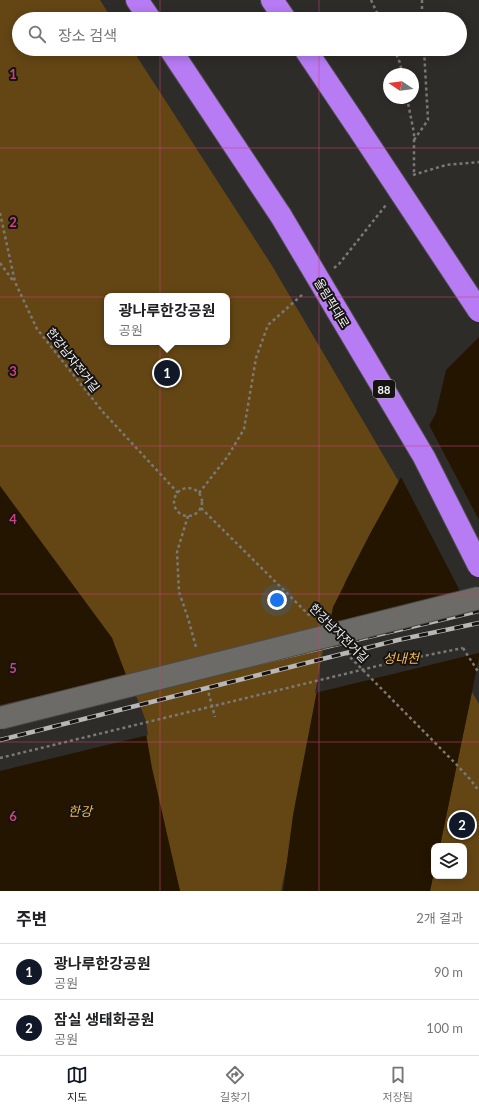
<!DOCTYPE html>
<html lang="ko">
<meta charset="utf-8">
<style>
:root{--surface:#fff;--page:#f2f2f2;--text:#202124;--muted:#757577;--line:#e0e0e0;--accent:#111827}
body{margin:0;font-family:Lato,"Noto Sans KR",sans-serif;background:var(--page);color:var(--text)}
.controls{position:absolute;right:12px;bottom:12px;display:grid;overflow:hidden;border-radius:8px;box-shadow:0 2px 10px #0003}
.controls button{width:36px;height:36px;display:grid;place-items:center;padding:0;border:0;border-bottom:1px solid var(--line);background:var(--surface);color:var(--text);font:20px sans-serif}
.compass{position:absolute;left:383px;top:68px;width:36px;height:36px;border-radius:50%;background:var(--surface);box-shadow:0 2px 10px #0003;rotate:283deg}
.you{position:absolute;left:277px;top:600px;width:14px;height:14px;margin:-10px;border:3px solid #fff;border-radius:50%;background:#1a73e8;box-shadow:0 0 0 6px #1a73e833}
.badge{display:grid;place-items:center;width:26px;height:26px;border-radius:50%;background:var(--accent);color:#fff;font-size:13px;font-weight:700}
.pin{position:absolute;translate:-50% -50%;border:2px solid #fff;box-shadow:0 1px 4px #0006}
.popup{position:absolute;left:104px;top:293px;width:126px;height:52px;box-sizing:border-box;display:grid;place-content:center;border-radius:8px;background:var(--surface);filter:drop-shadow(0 1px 3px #0005);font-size:13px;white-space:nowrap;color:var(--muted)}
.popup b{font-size:15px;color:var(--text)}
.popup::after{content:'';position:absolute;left:50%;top:100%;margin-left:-8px;border:8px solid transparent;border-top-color:var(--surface)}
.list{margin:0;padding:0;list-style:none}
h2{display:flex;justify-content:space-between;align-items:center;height:52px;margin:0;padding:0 16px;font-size:17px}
h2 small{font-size:13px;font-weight:400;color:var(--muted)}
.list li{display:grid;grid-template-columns:26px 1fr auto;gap:12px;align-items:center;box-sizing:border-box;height:56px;padding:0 16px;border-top:1px solid var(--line)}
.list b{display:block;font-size:15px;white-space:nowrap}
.list p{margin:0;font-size:13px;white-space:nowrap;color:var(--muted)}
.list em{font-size:13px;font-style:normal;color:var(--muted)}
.icon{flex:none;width:22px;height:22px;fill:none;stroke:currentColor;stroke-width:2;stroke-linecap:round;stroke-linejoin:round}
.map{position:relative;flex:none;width:479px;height:891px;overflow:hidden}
.search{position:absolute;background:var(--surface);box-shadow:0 2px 10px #0003;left:12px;right:12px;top:12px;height:44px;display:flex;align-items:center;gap:10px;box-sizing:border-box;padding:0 14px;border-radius:22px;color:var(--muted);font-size:15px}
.sheet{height:164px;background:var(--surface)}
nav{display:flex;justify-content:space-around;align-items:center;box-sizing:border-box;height:56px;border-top:1px solid var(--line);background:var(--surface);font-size:11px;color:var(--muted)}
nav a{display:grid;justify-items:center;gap:2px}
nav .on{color:var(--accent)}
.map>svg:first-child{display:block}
.green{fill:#644614;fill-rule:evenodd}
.water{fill:#241500}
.pier{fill:#2e2c29}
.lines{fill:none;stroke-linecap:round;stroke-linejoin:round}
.highway-casing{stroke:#4c4a48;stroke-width:24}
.path{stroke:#7a7976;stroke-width:2.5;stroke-dasharray:3 3;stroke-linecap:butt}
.highway{stroke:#b77bf4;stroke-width:22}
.rail-casing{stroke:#b8b7b5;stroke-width:4.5}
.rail{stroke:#151413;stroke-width:3;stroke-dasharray:9;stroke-linecap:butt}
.minor-bridge-casing{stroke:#4c4a48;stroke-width:24;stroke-linecap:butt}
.highway-bridge-casing{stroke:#4c4a48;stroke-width:24;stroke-linecap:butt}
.path-bridge{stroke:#7a7976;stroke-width:2.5;stroke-dasharray:3 3;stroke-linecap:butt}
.minor-bridge{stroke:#6d6b67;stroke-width:22}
.highway-bridge{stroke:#b77bf4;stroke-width:22}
.grid{fill:none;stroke:#cc4479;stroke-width:1;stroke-opacity:0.55}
.labels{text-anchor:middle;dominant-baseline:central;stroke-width:4;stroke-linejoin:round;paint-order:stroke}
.shield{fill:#151413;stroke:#b2b1af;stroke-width:1}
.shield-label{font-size:11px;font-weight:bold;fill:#f5f4f2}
.street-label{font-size:12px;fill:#f5f4f2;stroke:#151413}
.water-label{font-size:13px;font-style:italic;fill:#fbb749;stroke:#151413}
.grid-label{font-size:13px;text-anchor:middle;font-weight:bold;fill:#cc4479;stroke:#151413;stroke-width:4;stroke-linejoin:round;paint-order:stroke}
</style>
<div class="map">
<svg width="479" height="891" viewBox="0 0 479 891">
<rect width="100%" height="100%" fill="#2e2c29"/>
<!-- green -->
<g class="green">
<path d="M0 0H100L112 19H19V49H132L271 264 399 482 370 534 345 582 281 891H180L112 638 0 486ZM107 296H227V342H107Z"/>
<path d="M472 692 479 704V891H430L434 872V876H464V846H440Z"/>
</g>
<!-- water -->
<g class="water">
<path d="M479 337V658L440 846H434V872L430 891H283L293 815 333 607 370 534 436 413 446 370Z"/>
<path d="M0 486 112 638 144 722 152 768 180 891H0Z"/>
</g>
<!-- pier -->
<g class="pier">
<path d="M428 423 479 520V653L315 693 327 628 462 595 400 475Z"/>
<path d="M128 675 146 721 148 735 0 771V705Z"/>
</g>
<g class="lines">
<!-- highway casing -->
<g class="highway-casing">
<g id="highway">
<path d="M137 0 150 19"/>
<path d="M272 0 285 19"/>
<path d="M170 49 281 216"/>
<path d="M305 49 356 125"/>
</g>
</g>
<!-- path -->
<g class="path">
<path d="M371 0 380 19"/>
<path d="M422 0V19"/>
<path d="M394 49 400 63 402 74"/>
<path d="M407 98 414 133V174"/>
<path d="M414 140 428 120 424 49"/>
<path d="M413 175 446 165 479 162"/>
<path d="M0 213 15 282 37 329 103 412 178 493"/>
<path d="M0 263 14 282"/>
<path d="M334 268 339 264 386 205"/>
<circle cx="188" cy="502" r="14"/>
<path d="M199 493 228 456 244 429 256 358 268 325 303 294"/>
<path d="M201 508 312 618"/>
<path d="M188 516 177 552 179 592 188 618 196 647"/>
<path d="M463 648 479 673"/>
<path d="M346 653 456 764 469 778 479 791"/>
<path d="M207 687 215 717"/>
</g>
<!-- highway -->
<use href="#highway" class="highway"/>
<!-- rail casing -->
<g class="rail-casing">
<g id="rail">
<path d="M0 725 131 693 479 611"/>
<path d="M0 740 398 640 479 623"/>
</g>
</g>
<!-- rail -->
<use href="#rail" class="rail"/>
<!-- minor-bridge casing -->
<g class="minor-bridge-casing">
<path id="minor-bridge" d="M0 718 479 598"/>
</g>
<!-- highway-bridge casing -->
<g class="highway-bridge-casing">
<g id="highway-bridge">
<path d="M356 125 479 311"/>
<path d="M281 216 424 457 479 566"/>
</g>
</g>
<!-- path-bridge -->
<path class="path-bridge" d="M0 758 398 661 463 648"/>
<!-- minor-bridge -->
<use href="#minor-bridge" class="minor-bridge"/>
<!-- highway-bridge -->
<use href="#highway-bridge" class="highway-bridge"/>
</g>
<!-- grid -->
<path class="grid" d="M160 0V19M319 0V19M160 49V891M319 49V891M0 148H479M0 297H479M0 446H479M0 594H479M0 742H479"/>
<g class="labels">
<!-- shield labels -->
<rect class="shield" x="373" y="380" width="22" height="18" rx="3"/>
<g class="shield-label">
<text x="384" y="389">88</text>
</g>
<!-- street labels -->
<g class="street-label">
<text transform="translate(332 303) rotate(59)">올림픽대로</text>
<text transform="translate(73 360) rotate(52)">한강남자전거길</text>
<text transform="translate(339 633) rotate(45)">한강남자전거길</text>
</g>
<!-- water labels -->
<g class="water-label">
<text x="401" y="658">성내천</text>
<text x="80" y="811">한강</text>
</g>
</g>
<g class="grid-label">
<text x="13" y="79">1</text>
<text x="13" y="227">2</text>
<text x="13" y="376">3</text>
<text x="13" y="524">4</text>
<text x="13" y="673">5</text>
<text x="13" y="821">6</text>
</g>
</svg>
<div class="controls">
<button><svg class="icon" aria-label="layers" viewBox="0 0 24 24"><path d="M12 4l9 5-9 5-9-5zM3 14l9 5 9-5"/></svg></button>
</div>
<svg class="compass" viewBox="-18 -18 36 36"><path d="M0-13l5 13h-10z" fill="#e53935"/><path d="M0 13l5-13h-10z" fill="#757577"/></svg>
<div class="you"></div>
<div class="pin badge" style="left:167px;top:373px">1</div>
<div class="popup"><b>광나루한강공원</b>공원</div>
<div class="pin badge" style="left:462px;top:825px">2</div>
<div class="search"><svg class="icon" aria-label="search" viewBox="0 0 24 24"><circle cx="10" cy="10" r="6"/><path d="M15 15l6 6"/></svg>장소 검색</div>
</div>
<section class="sheet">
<h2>주변<small>2개 결과</small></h2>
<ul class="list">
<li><span class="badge">1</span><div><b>광나루한강공원</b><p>공원</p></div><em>90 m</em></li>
<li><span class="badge">2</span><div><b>잠실 생태화공원</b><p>공원</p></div><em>100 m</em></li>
</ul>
</section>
<nav>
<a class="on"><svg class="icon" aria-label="map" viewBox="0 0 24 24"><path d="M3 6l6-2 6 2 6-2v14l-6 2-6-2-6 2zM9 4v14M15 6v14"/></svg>지도</a>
<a><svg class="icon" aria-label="directions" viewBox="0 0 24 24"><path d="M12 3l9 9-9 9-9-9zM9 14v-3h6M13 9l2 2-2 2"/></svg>길찾기</a>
<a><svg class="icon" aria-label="saved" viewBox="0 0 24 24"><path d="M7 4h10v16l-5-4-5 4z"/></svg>저장됨</a>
</nav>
